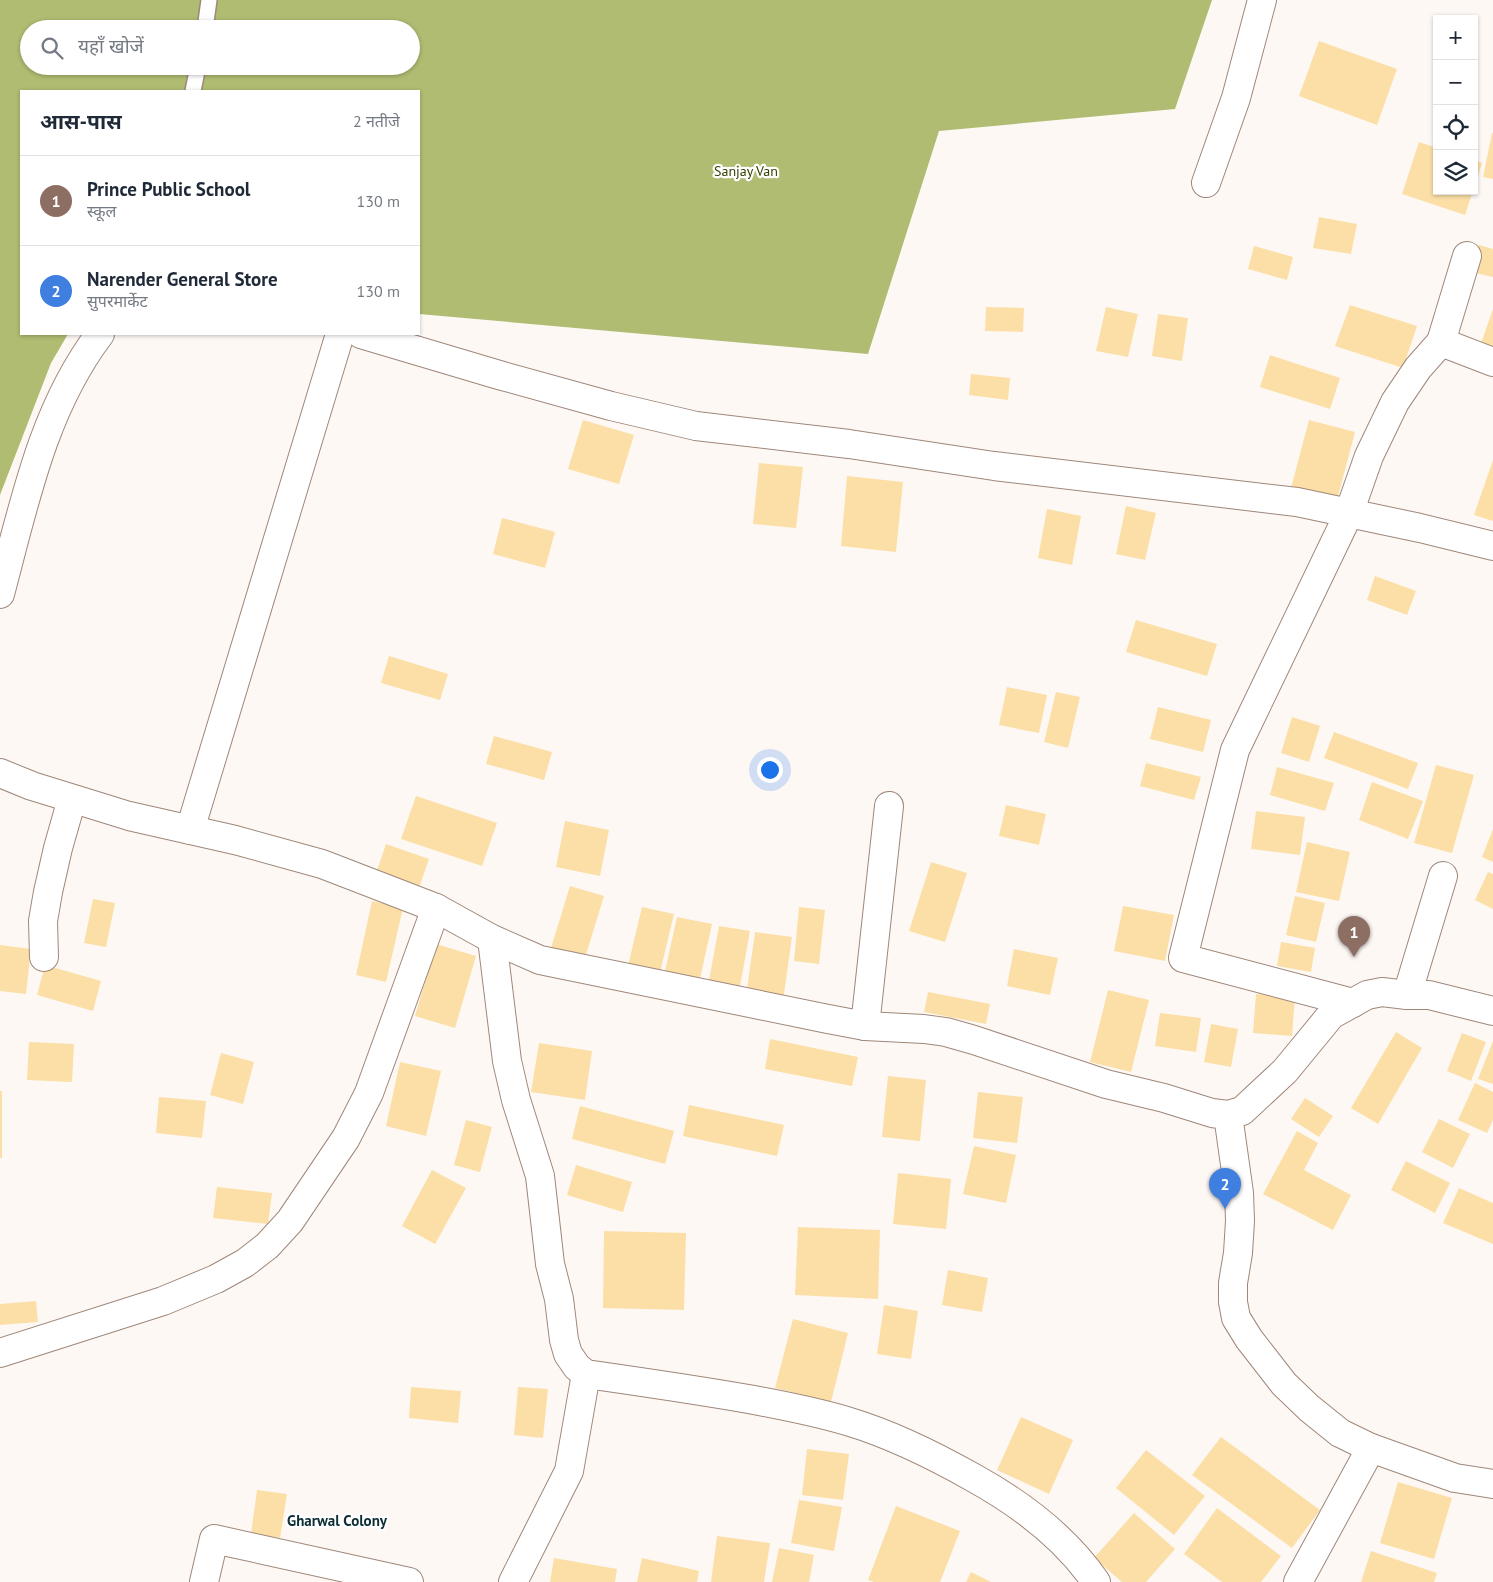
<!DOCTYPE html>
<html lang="hi">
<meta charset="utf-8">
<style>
:root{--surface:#fff;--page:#f6f6f7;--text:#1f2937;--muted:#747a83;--line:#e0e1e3;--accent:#ea580c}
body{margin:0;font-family:"PT Sans","Noto Sans Devanagari",sans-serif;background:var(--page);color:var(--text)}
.controls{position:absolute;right:15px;top:15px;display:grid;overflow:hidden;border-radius:0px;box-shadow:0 1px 4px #0004}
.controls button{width:45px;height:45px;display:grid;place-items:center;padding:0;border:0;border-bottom:1px solid var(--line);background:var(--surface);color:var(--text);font:25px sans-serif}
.you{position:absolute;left:769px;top:769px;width:18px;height:18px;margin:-12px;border:4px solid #fff;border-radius:50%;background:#1a73e8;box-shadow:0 0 0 8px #1a73e833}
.badge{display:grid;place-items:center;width:32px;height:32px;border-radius:50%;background:var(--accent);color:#fff;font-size:16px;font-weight:700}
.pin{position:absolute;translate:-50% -41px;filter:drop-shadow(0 1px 2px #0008)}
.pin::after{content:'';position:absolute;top:26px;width:18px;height:15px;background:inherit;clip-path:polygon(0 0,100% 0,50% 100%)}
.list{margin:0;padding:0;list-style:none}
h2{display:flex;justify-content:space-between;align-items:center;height:65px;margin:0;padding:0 20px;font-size:21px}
h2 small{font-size:16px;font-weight:400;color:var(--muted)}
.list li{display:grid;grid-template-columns:32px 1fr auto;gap:15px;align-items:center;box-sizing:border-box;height:90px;padding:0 20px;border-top:1px solid var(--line)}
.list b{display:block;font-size:19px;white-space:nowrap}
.list p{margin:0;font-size:16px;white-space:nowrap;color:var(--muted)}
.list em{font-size:16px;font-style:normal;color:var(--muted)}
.icon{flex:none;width:28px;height:28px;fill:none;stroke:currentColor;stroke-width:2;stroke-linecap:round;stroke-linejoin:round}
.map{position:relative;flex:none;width:1493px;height:1582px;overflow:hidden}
.search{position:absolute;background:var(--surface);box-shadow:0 1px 4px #0004;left:20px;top:20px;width:400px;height:55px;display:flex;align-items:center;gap:12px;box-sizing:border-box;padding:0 18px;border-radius:28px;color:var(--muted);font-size:19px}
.panel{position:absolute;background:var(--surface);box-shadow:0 1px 4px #0004;left:20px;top:90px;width:400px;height:245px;border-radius:0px}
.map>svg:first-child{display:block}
.forest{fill:#afbc71;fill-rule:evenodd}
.building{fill:#fbdfa6}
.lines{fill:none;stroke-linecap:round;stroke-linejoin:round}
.lane-casing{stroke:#9f8779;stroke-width:18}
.street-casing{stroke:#9f8779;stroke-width:30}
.lane{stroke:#fff;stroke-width:15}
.street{stroke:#fff;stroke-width:28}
.labels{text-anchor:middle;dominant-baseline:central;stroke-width:4.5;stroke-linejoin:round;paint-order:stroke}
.park-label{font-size:14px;fill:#373e02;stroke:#fff}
.neighbourhood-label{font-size:15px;font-weight:bold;fill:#0e2f36;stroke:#fff}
</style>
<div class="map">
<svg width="1493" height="1582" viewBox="0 0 1493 1582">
<rect width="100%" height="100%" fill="#fef8f5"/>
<!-- forest -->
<path class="forest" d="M0 0H1212L1175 109 939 131 868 354 419 314V91H21V334H68L51 363 0 495ZM29 29H411V66H29Z"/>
<!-- building -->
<g class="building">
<path d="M1319 41 1397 69 1377 125 1299 96Z"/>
<path d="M1492 133H1493V179L1483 177Z"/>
<path d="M1419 142 1437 148V191H1473L1465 215 1402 194Z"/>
<path d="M1474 160 1482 163 1475 186H1474Z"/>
<path d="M1319 217 1357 224 1351 254 1313 248Z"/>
<path d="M1479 245 1493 249V277L1472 272Z"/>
<path d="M1254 246 1293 257 1287 280 1248 269Z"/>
<path d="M1350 305 1417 326 1403 368 1335 346Z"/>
<path d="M986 307 1024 308 1023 332 985 331Z"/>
<path d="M1106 307 1138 314 1128 357 1096 351Z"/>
<path d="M1493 309V350L1480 346Z"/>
<path d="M1158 314 1188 318 1182 361 1152 356Z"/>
<path d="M1270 355 1340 378 1330 409 1260 387Z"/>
<path d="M971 374 1010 378 1008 400 969 395Z"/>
<path d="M583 420 634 435 619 484 568 469Z"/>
<path d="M1309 420 1355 432 1337 500 1291 488Z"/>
<path d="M1493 460V521L1474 515Z"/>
<path d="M759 463 803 467 796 528 753 524Z"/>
<path d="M847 476 903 482 896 552 841 546Z"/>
<path d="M1126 506 1156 513 1145 560 1116 554Z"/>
<path d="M1047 509 1081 516 1072 565 1038 558Z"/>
<path d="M502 518 555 532 545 568 493 554Z"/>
<path d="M1375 576 1416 591 1407 615 1367 600Z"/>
<path d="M1136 620 1217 644 1207 676 1126 652Z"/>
<path d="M389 656 448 674 440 700 381 683Z"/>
<path d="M1007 687 1047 695 1039 733 999 725Z"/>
<path d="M1056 692 1080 697 1068 748 1044 742Z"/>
<path d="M1158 707 1211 720 1203 752 1150 739Z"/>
<path d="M1292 717 1320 726 1309 762 1281 753Z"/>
<path d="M1334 732 1418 763 1408 789 1324 758Z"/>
<path d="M494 736 552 752 544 780 486 764Z"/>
<path d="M1146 763 1201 777 1194 800 1140 786Z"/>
<path d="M1436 765 1474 775 1452 853 1414 843Z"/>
<path d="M1277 767 1334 783 1325 811 1270 795Z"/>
<path d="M1372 782 1423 801 1408 839 1359 820Z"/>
<path d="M416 796 497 823 482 866 401 839Z"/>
<path d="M1006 805 1046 814 1039 845 999 836Z"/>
<path d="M1256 811 1305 817 1300 855 1251 849Z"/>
<path d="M565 821 609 830 600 876 556 867Z"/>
<path d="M1493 829V862L1482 857Z"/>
<path d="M1307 842 1350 852 1339 901 1296 892Z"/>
<path d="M386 844 429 859 418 891 375 876Z"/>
<path d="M931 862 967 873 945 942 909 931Z"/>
<path d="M1488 872 1493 874V909L1475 900Z"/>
<path d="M570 886 604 896 585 958 551 948Z"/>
<path d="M1295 896 1325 903 1316 942 1286 935Z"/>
<path d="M93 899 115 903 106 947 84 943Z"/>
<path d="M372 901 403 908 386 982 356 975Z"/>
<path d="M1123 906 1174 915 1165 961 1114 951Z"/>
<path d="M642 907 674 914 659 977 627 970Z"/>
<path d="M799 907 825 910 819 964 794 961Z"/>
<path d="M677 917 712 924 698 988 663 980Z"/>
<path d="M719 926 750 931 739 992 708 986Z"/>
<path d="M755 932 792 937 783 1001 746 996Z"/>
<path d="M1281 942 1315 948 1311 972 1277 966Z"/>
<path d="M436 944 476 956 455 1028 415 1016Z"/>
<path d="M0 945 31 949 26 994 0 991Z"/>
<path d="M1014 949 1058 958 1050 995 1007 986Z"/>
<path d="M45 965 101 981 93 1011 37 995Z"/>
<path d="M1108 990 1149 1000 1131 1072 1090 1062Z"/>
<path d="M928 992 990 1004 986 1024 924 1012Z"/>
<path d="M1256 994 1295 996 1292 1036 1253 1033Z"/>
<path d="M1160 1013 1201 1018 1196 1052 1155 1046Z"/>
<path d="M1211 1024 1238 1029 1231 1067 1204 1062Z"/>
<path d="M1396 1032 1422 1048 1378 1124 1351 1108Z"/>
<path d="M1462 1033 1486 1042 1471 1081 1447 1071Z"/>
<path d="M770 1039 858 1057 852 1086 765 1069Z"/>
<path d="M1493 1041V1084L1478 1079Z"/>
<path d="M29 1042 74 1044 72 1082 27 1080Z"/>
<path d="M539 1043 592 1051 585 1100 531 1092Z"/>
<path d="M221 1053 254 1062 243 1104 210 1095Z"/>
<path d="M400 1062 441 1071 426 1136 386 1126Z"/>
<path d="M888 1076 926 1080 920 1141 882 1137Z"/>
<path d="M1475 1083 1493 1092V1120L1487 1133 1458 1120Z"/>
<rect x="0" y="1091" width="2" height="67"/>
<path d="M978 1092 1023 1097 1017 1143 973 1138Z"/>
<path d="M159 1097 206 1101 202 1138 156 1133Z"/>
<path d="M1305 1098 1333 1116 1319 1137 1291 1119Z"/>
<path d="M689 1105 784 1125 777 1156 683 1136Z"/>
<path d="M580 1106 674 1131 665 1164 572 1139Z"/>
<path d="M1439 1119 1470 1134 1453 1168 1422 1152Z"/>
<path d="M466 1120 492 1127 480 1172 454 1165Z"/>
<path d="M1297 1131 1318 1143 1304 1170 1351 1195 1333 1230 1263 1194Z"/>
<path d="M974 1146 1016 1155 1006 1203 963 1194Z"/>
<path d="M1406 1161 1450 1183 1435 1213 1391 1190Z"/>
<path d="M576 1165 632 1182 623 1212 567 1195Z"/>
<path d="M432 1170 466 1188 435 1244 402 1226Z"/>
<path d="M898 1173 951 1179 946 1229 893 1224Z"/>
<path d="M217 1187 272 1193 268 1224 213 1218Z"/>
<path d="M1459 1188 1493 1203V1244L1443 1223Z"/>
<path d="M798 1227 880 1230 878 1299 795 1295Z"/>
<path d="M604 1231 686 1233 684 1310 603 1308Z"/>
<path d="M948 1270 988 1278 982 1312 942 1305Z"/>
<path d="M36 1301 38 1322 0 1325V1304Z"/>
<path d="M884 1305 918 1311 911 1359 877 1354Z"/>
<path d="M793 1319 848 1333 831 1402 775 1388Z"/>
<path d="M411 1387 461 1391 458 1423 409 1418Z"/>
<path d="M518 1387 548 1389 543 1438 514 1435Z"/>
<path d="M1021 1417 1073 1440 1049 1494 997 1470Z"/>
<path d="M1221 1437 1320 1510 1292 1548 1192 1475Z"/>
<path d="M807 1449 849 1454 843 1500 802 1495Z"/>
<path d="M1146 1450 1205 1496 1174 1535 1116 1488Z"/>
<path d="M1398 1482 1452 1498 1434 1559 1380 1543Z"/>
<path d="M257 1490 287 1494 280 1538 251 1534Z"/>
<path d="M799 1500 842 1507 834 1551 791 1543Z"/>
<path d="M896 1506 960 1531 940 1582H874L868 1580Z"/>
<path d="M1217 1508 1281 1556 1261 1582H1222L1184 1554Z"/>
<path d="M1134 1513 1175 1549 1146 1582H1122L1094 1558Z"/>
<path d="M717 1536 770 1543 764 1582H711Z"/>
<path d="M779 1548 814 1555 809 1582H772Z"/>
<path d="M1371 1551 1437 1573 1434 1582H1361Z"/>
<path d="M554 1558 617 1569 615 1582H550Z"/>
<path d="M642 1558 699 1571 697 1582H637Z"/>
<path d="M971 1572 991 1582H966Z"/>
</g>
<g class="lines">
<!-- lane casing -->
<g class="lane-casing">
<g id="lane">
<path d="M205 29 209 0"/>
<path d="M193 91 198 66"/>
</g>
</g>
<!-- street casing -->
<g class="street-casing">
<g id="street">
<path d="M1206 183 1236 98 1262 0"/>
<path d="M1467 256 1441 342 1493 362"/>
<path d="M361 334 499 375 611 406 696 426 849 444 994 466 1297 502 1420 528 1493 546"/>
<path d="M0 594C24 504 43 409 100 334"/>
<path d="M0 773 32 786 129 816 235 840 322 864 436 908 492 939 540 960 828 1019 865 1026 924 1029 946 1032 974 1040 1106 1084 1164 1098 1212 1113 1228 1115 1242 1111 1285 1071 1331 1015 1367 995 1382 992 1407 995H1429L1493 1011"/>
<path d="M190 830 340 334"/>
<path d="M492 939 507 1061 516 1100 540 1176 550 1264 559 1299 564 1340 568 1354 577 1367 586 1374C642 1382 698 1390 754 1400 786 1406 818 1412 850 1422 893 1435 935 1456 974 1478 1021 1504 1065 1537 1096 1582"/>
<path d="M44 957 43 921 48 892 58 848 72 799"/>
<path d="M1407 995 1443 876"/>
<path d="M1353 1003 1183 958 1235 750 1349 513 1369 456 1395 402 1418 368 1441 342"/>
<path d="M865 1026 889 806"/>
<path d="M1228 1115 1239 1193 1240 1221 1238 1253 1233 1283V1302L1236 1318 1249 1339 1284 1384 1309 1408 1340 1433 1371 1448 1455 1478 1493 1484"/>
<path d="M0 1353 163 1301 216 1279 245 1263 267 1246 290 1221 346 1138 369 1093 436 908"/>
<path d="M204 1582 214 1539 409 1582"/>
<path d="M513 1582 569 1471 586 1374"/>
<path d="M1298 1582 1371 1448"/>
</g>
</g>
<!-- lane -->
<use href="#lane" class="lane"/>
<!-- street -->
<use href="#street" class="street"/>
</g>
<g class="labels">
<!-- park labels -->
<g class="park-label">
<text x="746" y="171">Sanjay Van</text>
</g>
<!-- neighbourhood labels -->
<g class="neighbourhood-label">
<text x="337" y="1520">Gharwal Colony</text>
</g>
</g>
</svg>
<div class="controls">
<button>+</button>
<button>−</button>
<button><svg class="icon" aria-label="locate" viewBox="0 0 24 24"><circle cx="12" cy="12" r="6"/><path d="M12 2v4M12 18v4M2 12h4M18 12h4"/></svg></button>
<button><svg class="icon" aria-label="layers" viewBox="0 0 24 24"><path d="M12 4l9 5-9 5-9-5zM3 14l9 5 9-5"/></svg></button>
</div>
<div class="you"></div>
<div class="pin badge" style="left:1354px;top:957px;background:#8d6e63">1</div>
<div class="pin badge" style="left:1225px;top:1209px;background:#3f7fe0">2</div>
<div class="search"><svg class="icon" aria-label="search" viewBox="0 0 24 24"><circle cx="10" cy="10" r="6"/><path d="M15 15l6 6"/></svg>यहाँ खोजें</div>
<section class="panel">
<h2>आस-पास<small>2 नतीजे</small></h2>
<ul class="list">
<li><span class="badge" style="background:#8d6e63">1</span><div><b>Prince Public School</b><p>स्कूल</p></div><em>130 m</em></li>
<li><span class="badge" style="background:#3f7fe0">2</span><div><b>Narender General Store</b><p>सुपरमार्केट</p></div><em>130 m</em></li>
</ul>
</section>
</div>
